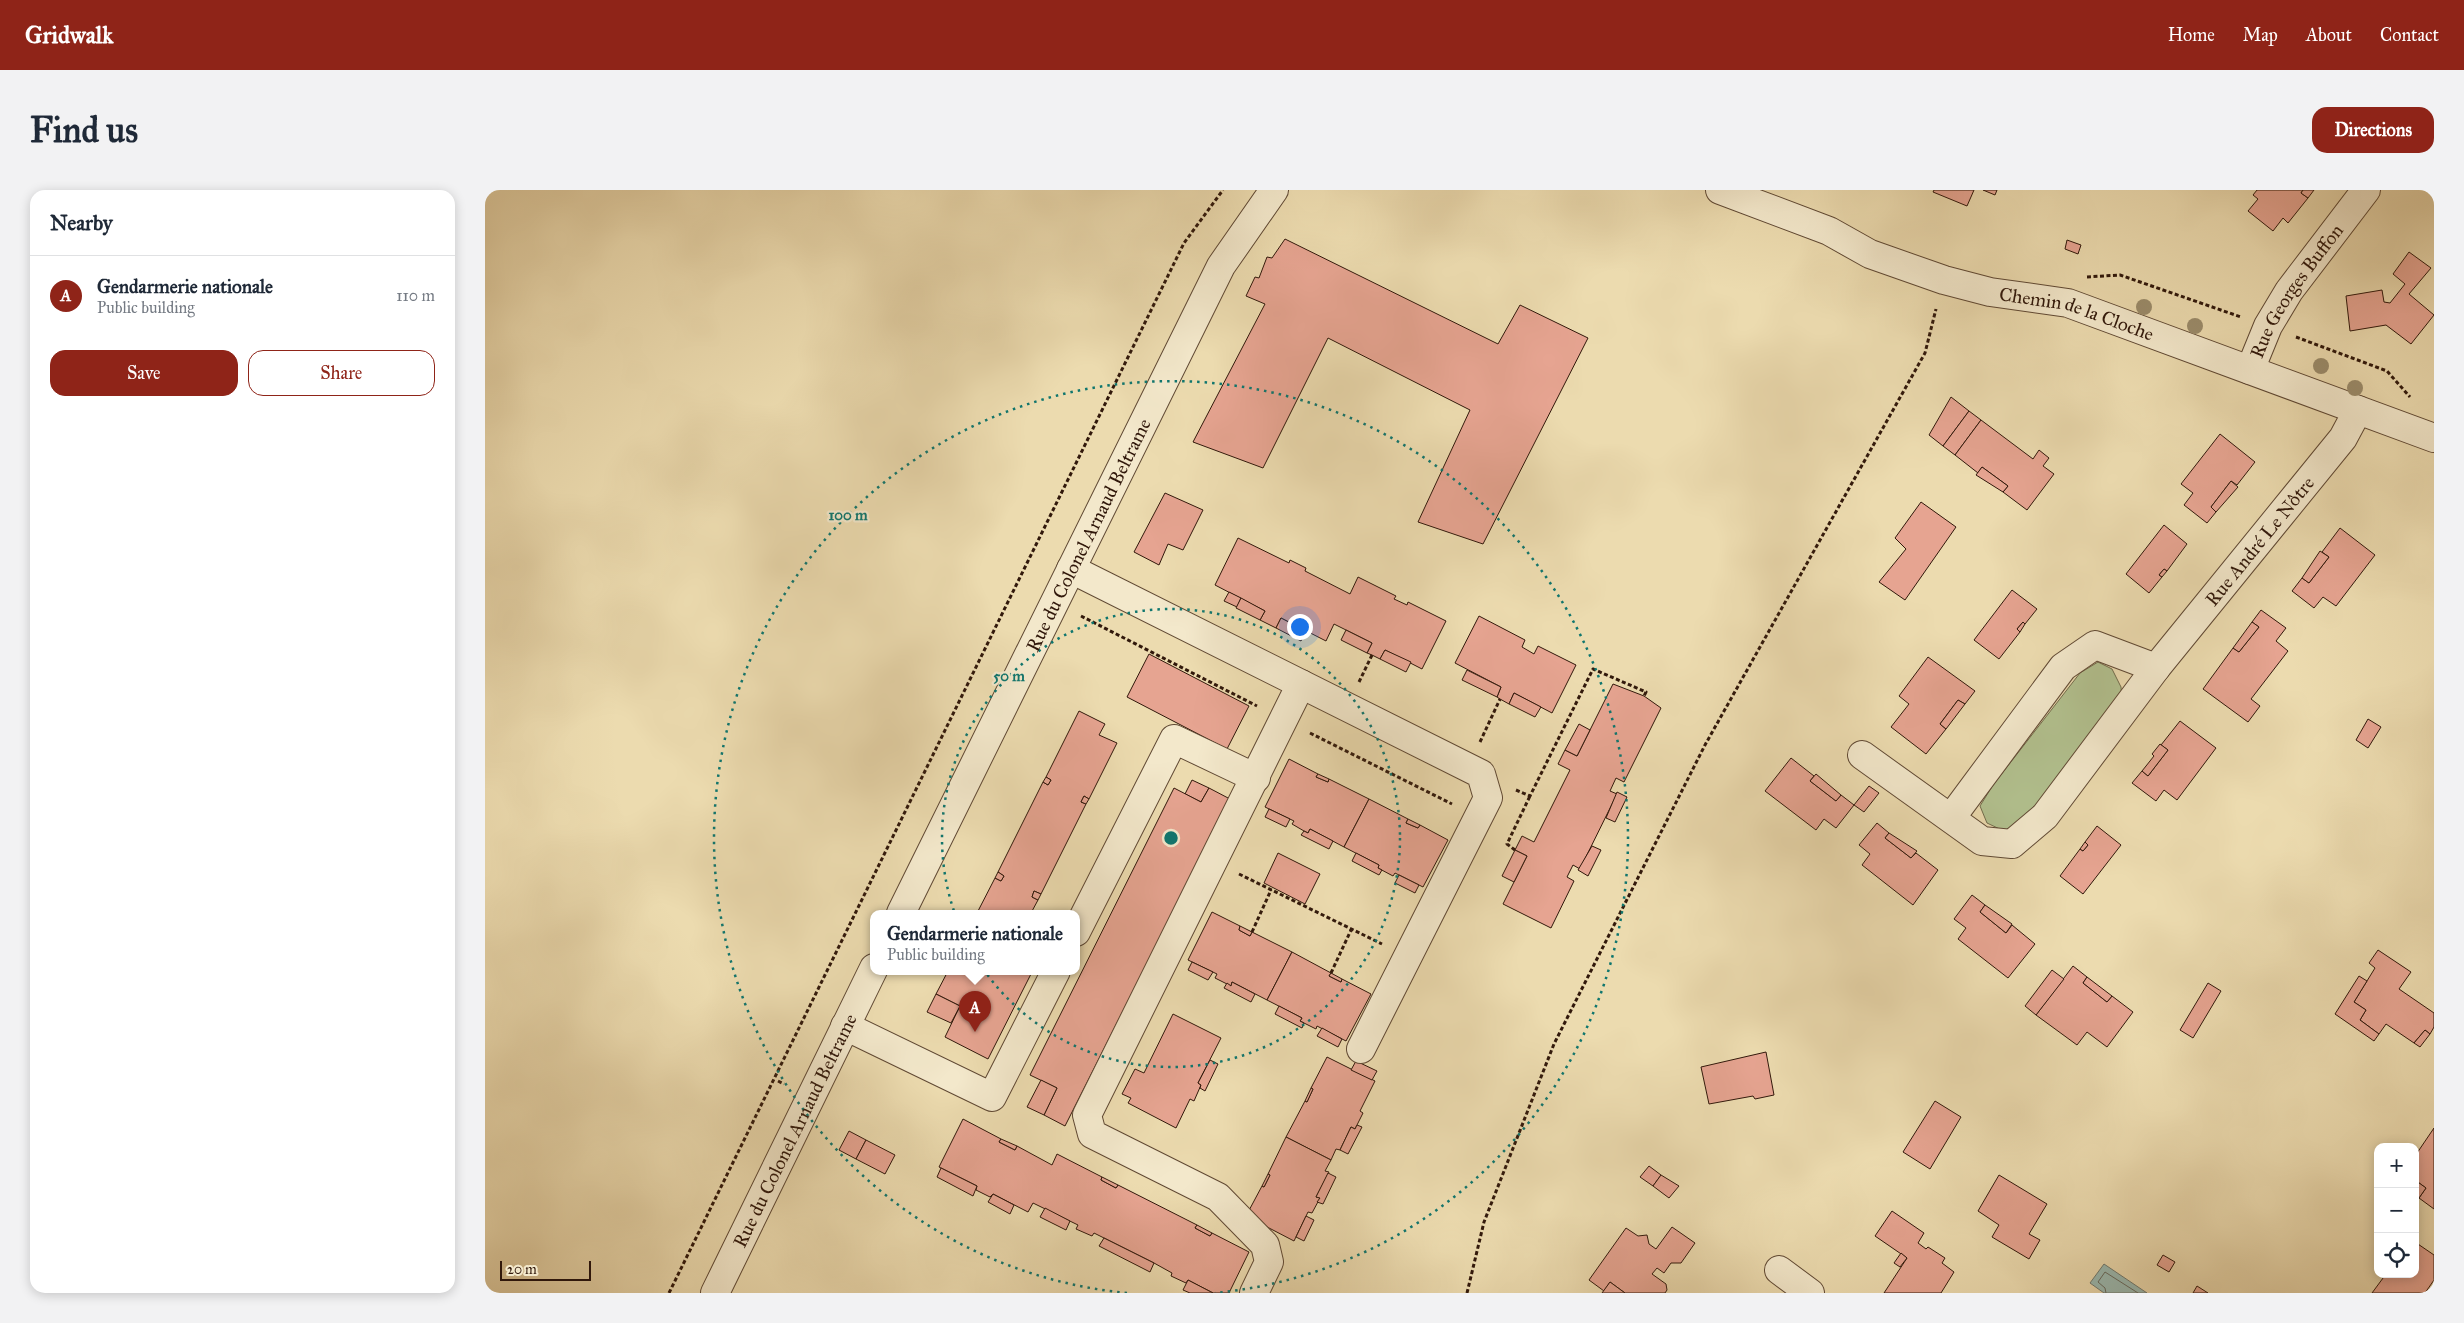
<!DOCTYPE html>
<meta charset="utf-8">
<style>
:root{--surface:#fff;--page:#f2f2f3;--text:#1f2937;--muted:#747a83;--line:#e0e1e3;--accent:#8f2418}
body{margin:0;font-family:"IM FELL Great Primer",serif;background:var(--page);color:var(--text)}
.controls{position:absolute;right:15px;bottom:15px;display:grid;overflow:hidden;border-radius:10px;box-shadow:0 2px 12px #0003}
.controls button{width:45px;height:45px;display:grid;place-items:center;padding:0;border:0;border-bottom:1px solid var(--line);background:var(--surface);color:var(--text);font:25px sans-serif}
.scale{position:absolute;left:15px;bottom:12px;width:91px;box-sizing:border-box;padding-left:5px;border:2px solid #31180b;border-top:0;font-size:14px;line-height:18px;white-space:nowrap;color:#31180b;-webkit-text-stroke:4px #f3e8cb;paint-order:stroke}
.you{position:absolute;left:814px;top:436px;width:18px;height:18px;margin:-12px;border:4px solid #fff;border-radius:50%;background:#1a73e8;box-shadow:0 0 0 8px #1a73e833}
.badge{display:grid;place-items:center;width:32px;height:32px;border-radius:50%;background:var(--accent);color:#fff;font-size:16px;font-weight:700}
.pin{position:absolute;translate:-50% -41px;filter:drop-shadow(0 1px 2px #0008)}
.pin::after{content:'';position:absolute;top:26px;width:18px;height:15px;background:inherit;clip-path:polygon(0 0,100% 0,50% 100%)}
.popup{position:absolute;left:385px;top:720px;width:210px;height:65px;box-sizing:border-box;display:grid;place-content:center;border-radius:10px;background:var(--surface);filter:drop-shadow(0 1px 4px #0005);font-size:16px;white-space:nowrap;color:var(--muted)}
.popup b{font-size:19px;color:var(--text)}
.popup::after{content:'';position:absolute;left:50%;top:100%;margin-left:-10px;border:10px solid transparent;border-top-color:var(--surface)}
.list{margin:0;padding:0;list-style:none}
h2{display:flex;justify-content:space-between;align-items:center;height:65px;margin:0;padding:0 20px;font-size:21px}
h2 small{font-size:16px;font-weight:400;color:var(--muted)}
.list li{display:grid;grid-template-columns:32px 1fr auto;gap:15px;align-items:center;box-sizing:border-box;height:80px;padding:0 20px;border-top:1px solid var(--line)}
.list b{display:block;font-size:19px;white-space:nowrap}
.list p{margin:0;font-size:16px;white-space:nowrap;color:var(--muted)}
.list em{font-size:16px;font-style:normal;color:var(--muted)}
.actions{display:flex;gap:10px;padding:15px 20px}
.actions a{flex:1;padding:11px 0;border:1px solid var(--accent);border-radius:15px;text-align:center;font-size:18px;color:var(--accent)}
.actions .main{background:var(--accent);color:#fff}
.icon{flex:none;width:28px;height:28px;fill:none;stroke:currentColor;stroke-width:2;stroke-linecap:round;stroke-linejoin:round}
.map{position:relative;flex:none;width:1949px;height:1103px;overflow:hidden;border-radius:15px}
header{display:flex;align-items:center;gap:30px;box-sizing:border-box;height:70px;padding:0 25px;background:var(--accent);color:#fff}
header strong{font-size:24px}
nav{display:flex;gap:28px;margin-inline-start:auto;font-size:18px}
.intro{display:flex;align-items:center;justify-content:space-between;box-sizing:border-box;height:120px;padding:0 30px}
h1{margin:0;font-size:35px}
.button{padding:12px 22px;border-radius:15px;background:var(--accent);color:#fff;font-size:18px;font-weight:700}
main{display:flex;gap:30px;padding:0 30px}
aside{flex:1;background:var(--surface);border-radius:15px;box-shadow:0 2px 12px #0003}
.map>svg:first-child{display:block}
.green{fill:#b2c18f;stroke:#726c4d}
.water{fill:#9abab2;stroke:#70796f}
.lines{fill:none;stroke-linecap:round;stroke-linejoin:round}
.shore{stroke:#66695e;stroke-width:1}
.building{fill:#e6a491;stroke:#31180b}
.minor-casing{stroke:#604934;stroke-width:30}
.path{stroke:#31180b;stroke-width:3;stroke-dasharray:4 2.5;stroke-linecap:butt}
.minor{stroke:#f3e8cb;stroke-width:28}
.tree{fill:#9b8c6b}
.ring{fill:none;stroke:#0f766e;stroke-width:2.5;stroke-dasharray:2.5 5}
.labels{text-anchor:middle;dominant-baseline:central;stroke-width:4.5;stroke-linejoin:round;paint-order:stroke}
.street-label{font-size:19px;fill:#31180b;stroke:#f3e8cb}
.centre{fill:#0f766e;stroke:#f3e8cb;stroke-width:2.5}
.ring-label{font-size:15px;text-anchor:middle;font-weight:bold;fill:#0f766e;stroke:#f3e8cb;stroke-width:4.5;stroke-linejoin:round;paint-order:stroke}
</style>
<header>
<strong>Gridwalk</strong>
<nav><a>Home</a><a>Map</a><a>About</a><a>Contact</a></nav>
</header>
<div class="intro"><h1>Find us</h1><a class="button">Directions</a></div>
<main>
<aside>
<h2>Nearby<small></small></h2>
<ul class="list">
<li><span class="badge">A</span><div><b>Gendarmerie nationale</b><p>Public building</p></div><em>110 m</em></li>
</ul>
<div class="actions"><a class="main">Save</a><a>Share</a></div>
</aside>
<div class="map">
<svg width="1949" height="1103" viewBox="0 0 1949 1103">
<rect width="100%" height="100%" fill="#ecdbaf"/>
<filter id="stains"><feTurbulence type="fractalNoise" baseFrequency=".004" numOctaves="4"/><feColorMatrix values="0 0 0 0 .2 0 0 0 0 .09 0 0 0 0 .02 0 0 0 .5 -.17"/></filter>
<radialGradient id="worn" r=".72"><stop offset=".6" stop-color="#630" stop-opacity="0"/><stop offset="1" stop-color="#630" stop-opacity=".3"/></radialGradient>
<!-- green -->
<path class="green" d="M1613 472 1627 479 1636 497 1637 512 1533 640 1521 642 1502 633 1495 616 1508 595 1595 483Z"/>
<!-- water -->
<path class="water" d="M1619 1074 1662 1103H1619L1605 1093Z"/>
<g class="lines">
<!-- shore -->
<path class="shore" d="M1621 1103 1620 1098 1613 1092 1620 1082 1653 1103"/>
</g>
<!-- building -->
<g class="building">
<path d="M1449 0H1489L1482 16 1448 2Z"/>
<path d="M1498 0H1512L1510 5Z"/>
<path d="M1772 0H1818L1816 3 1823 8 1803 33 1798 28 1788 41 1763 21 1773 9 1768 5Z"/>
<path d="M1818 0H1829L1823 8 1816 3Z"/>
<path d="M800 49 1013 154 1035 115 1103 148 998 354 933 332 985 220 843 148 778 278 708 252 780 114 761 106 770 87 774 88 782 67 787 68Z"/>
<path d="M1582 50 1596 55 1593 64 1580 59Z"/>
<path d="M1924 62 1946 78 1924 104 1949 125 1926 154 1901 135 1865 141 1861 106 1897 100 1899 112 1905 113 1920 94 1908 84Z"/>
<path d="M1466 207 1484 221 1458 256 1444 245Z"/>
<path d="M1484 221 1496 230 1470 265 1458 256Z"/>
<path d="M1496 230 1548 269 1554 260 1564 268 1558 276 1569 284 1542 320 1518 302 1523 296 1497 277 1493 283 1470 265Z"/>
<path d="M1735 244 1770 272 1752 295 1746 291 1726 317 1731 322 1722 333 1699 315 1708 303 1696 294Z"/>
<path d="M1497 277 1523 296 1518 302 1491 285Z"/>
<path d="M1746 291 1753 297 1731 322 1726 317Z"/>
<path d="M680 303 718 320 698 360 683 354 674 375 649 362Z"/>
<path d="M1436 312 1471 337 1420 410 1394 392 1421 359 1410 348Z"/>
<path d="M1679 335 1702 354 1682 381 1679 379 1674 385 1677 387 1664 403 1641 384Z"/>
<path d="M1855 338 1890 365 1851 416 1838 407 1829 418 1807 401 1817 388 1824 393 1844 367 1837 362Z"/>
<path d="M753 348 804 373 805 370 821 378 820 381 865 404 873 387 911 406 909 409 922 415 923 412 961 431 937 479 900 460 895 469 887 465 882 463 887 453 849 434 841 451 796 428 791 438 775 430 780 421 730 395Z"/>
<path d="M1835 361 1844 367 1824 393 1817 388Z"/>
<path d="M1679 379 1682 381 1677 387 1674 385Z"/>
<path d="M1527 400 1552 419 1540 434 1538 432 1532 439 1535 442 1514 469 1489 450Z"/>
<path d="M744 402 756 408 752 417 739 411Z"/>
<path d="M756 408 780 421 775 430 751 418Z"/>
<path d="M1776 420 1801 438 1791 451 1803 461 1766 509 1775 516 1763 532 1718 499 1748 458 1754 462 1774 437 1767 432Z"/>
<path d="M994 426 1040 450 1037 457 1049 464 1053 456 1091 475 1067 523 1029 503 1024 514 1015 509 1012 507 1016 497 970 473Z"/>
<path d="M796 428 821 441 816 451 791 438Z"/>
<path d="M1538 432 1540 434 1535 442 1532 439Z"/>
<path d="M1767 432 1774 437 1754 462 1748 458Z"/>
<path d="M861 440 887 453 882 463 856 450Z"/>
<path d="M900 460 926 472 921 482 895 469Z"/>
<path d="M664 464 764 516 742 559 642 507Z"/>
<path d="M1443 467 1490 501 1480 514 1473 510 1455 534 1461 539 1441 564 1406 537 1424 514 1414 506Z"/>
<path d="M982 480 1016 497 1012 507 977 490Z"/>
<path d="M1128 494 1159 506 1176 518 1139 592 1131 588 1125 601 1132 604 1095 679 1088 675 1082 687 1089 691 1066 738 1018 714 1042 666 1030 660 1037 646 1049 652 1085 580 1073 574 1080 560 1092 566Z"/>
<path d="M1029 503 1056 517 1050 527 1024 514Z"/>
<path d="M1473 510 1480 514 1461 539 1455 534Z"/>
<path d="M594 521 620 534 614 545 632 553 604 609 599 606 596 612 601 614 556 704 549 701 547 707 553 710 546 723H492L510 688 516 691 519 686 513 682 558 592 563 595 566 590 561 587Z"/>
<path d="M1883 529 1896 537 1883 558 1871 550Z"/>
<path d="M1695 531 1731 558 1692 610 1679 600 1671 611 1647 593 1657 581 1663 586 1683 560 1676 555Z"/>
<path d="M1094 534 1105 540 1092 566 1080 560Z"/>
<path d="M1675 554 1683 560 1663 586 1657 581 1669 566 1667 564Z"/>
<path d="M1306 568 1329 586 1325 591 1351 611 1356 605 1369 615 1351 638 1339 629 1331 640 1280 601Z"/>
<path d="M804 569 833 584 831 587 843 592 844 589 884 609 859 657 825 639 823 643 819 641 807 634 809 631 780 617Z"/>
<path d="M833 584 844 589 843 592 831 587Z"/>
<path d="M1331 584 1356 605 1351 611 1325 591Z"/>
<path d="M561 587 566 590 563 595 558 592Z"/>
<path d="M707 590 724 598 716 612 700 604Z"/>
<path d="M1384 596 1394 603 1379 622 1369 615Z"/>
<path d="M689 598 716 612 724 598 745 609 580 936 559 925 572 898 545 885Z"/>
<path d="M1132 602 1142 607 1130 632 1121 628Z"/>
<path d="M599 606 604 609 601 614 596 612Z"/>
<path d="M884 609 923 629 921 633 933 638 935 635 963 650 938 697 910 683 908 686 893 678 894 675 859 657Z"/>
<path d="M784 619 805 629 801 637 780 627Z"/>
<path d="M923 629 935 635 933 638 921 633Z"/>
<path d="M1392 633 1404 643 1400 648 1426 668 1431 663 1453 680 1428 715 1377 675 1385 664 1374 655Z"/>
<path d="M1612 636 1636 655 1598 704 1575 686 1595 659 1598 661 1603 655 1600 652Z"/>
<path d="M825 639 848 651 844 659 816 645 819 641 823 643Z"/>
<path d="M1404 643 1432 661 1426 668 1400 648Z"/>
<path d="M1600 652 1603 655 1598 661 1595 659Z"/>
<path d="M1107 656 1116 660 1103 686 1093 680Z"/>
<path d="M1030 660 1042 666 1029 692 1017 686Z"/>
<path d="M793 663 835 684 820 714 779 693Z"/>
<path d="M871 663 894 675 893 678 897 680 894 685 867 671Z"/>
<path d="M513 682 519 686 516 691 510 688Z"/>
<path d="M914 685 934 695 930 703 910 693Z"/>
<path d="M549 701 556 704 553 710 547 707Z"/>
<path d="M1487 705 1500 715 1495 722 1521 743 1527 735 1550 754 1523 788 1473 749 1481 738 1469 729Z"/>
<path d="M1500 715 1527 734 1521 743 1495 722Z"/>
<path d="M727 722 755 736 754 740 765 746 767 742 807 762 782 810 747 792 746 796 730 788 732 784 703 770Z"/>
<path d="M755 736 767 742 765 746 754 740Z"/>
<path d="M1893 760 1926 782 1914 799 1949 823V837L1945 844 1940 840 1929 853 1901 834 1894 844 1875 830 1881 820 1869 812 1890 778 1884 773Z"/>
<path d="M807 762 846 783 844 786 856 792 857 789 886 804 861 851 832 836 831 839 815 831 817 828 782 810Z"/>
<path d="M707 772 728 782 723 790 703 780Z"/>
<path d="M1588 776 1602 787 1598 793 1622 812 1627 806 1648 822 1622 857 1602 842 1592 855 1551 825Z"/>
<path d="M1567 780 1579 789 1551 825 1540 816Z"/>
<path d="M463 781 547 782 503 869 460 847 475 816 451 804Z"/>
<path d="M846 783 857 789 856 792 844 786Z"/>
<path d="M1874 786 1882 791 1869 812 1881 820 1875 830 1894 844 1889 851 1850 824Z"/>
<path d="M1602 787 1627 806 1622 812 1598 793Z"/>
<path d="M747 792 770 804 766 812 739 798 742 793 746 796Z"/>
<path d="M1723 793 1736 801 1708 848 1695 840Z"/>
<path d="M451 804 475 816 466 833 442 822Z"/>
<path d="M794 816 817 828 815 831 819 833 817 838 790 824Z"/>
<path d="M688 824 736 848 713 893 716 895 709 911 705 909 691 938 643 913 646 908 637 904 650 879 659 883Z"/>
<path d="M837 838 857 849 853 857 832 846Z"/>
<path d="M1940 840 1945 844 1935 857 1929 853Z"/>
<path d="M1281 862 1289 905 1270 909 1268 906 1224 914 1216 877Z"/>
<path d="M842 867 890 891 875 921 878 923 870 939 866 937 855 960 851 959 846 970 801 947 820 911 822 912 828 899 826 898Z"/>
<path d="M725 870 733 874 720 901 715 898 716 895 713 893Z"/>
<path d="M871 871 892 881 887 890 866 880Z"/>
<path d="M556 890 572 898 559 925 542 917Z"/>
<path d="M826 898 828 899 822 912 820 911Z"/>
<path d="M1450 911 1476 927 1445 979 1418 962Z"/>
<path d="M478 929 516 949 514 952 530 960 532 956 567 975 572 964 617 987 616 990 631 998 633 995 712 1035 710 1038 725 1046 727 1043 764 1062 744 1103H728L703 1090 701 1093 686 1086 687 1083 669 1073 609 1043 607 1046 591 1039 593 1035 548 1013 543 1022 508 1004 505 1007 491 1000 492 996 454 977Z"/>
<path d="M872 935 877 937 863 964 855 960 866 937 870 939Z"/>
<path d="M1949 938V1019L1934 1008 1941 998 1930 990V966Z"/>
<path d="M364 941 381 950 371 969 354 960Z"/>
<path d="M801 947 846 970 840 981 844 982 831 1007 835 1008 827 1023 823 1022 809 1051 761 1026 777 996 779 997 785 985 783 984Z"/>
<path d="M516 949 532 956 530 960 514 952Z"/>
<path d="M381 950 410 965 400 984 371 969Z"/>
<path d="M1164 976 1176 985 1168 996 1155 987Z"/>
<path d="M456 978 492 996 488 1006 452 987Z"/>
<path d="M843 983 851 987 838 1014 832 1012 835 1008 831 1007Z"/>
<path d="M783 984 785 985 779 997 777 996Z"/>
<path d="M1176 985 1194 996 1184 1008 1168 996Z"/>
<path d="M1514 985 1562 1014 1544 1044 1555 1050 1544 1069 1507 1047 1514 1035 1493 1021Z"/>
<path d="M617 987 633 995 631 998 616 990Z"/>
<path d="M1930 990 1941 998 1934 1008 1930 1006Z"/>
<path d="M508 1004 529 1015 525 1024 503 1012Z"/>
<path d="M560 1018 585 1031 581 1040 555 1027Z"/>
<path d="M1407 1021 1439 1043 1433 1053 1441 1059 1443 1057 1460 1068 1457 1073 1469 1082 1456 1103H1399L1422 1068 1390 1046Z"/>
<path d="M821 1026 829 1030 819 1051 811 1047Z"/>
<path d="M712 1035 727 1043 725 1046 710 1038Z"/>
<path d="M1187 1037 1210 1053 1196 1073H1186L1179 1083 1172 1078 1167 1084 1181 1094 1182 1100 1180 1103H1140L1125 1092 1119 1101 1104 1090 1141 1038 1153 1046 1162 1045 1164 1054 1171 1059Z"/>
<path d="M619 1048 669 1073 665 1082 614 1056Z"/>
<path d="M1930 1052 1949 1065V1090L1940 1103H1887L1901 1084H1930Z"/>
<path d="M1416 1063 1422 1068 1415 1077 1409 1073Z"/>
<path d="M1678 1065 1690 1072 1684 1082 1672 1075Z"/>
<path d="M703 1090 728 1103H705L698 1100Z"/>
<path d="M1125 1092 1140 1103H1117Z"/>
<path d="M1712 1096 1723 1103H1708Z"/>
</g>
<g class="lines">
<!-- minor casing -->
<g class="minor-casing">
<g id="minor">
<path id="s1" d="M1235 0 1344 41 1385 64 1459 90 1505 102 1583 113 1949 248"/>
<path id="s2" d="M1765 180 1783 136 1804 101 1881 0"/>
<path d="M586 379 996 584 1003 608 876 859"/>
<path id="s3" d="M1377 565 1497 651 1527 654 1560 626 1671 478 1858 248 1873 220"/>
<path d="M1466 628 1578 477 1610 455 1671 478"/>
<path id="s4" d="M416 723 736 76 789 0"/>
<path d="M591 742 689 549 771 588"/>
<path d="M360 836 507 907 571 781"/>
<path d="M1294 1080 1325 1103"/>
<path id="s5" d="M230 1103 389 778"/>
<path d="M769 1103 784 1072 780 1055 733 1007 607 944 602 925 816 494"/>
</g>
</g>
<!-- path -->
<g class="path">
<path d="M1602 87 1635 85 1756 127"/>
<path d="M1811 147 1902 181 1925 207"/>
<path d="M596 426 772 516"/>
<path d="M874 492 887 465"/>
<path d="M825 543 967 614"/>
<path d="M995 552 1015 509"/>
<path d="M1031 600 1045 606 1108 479 1161 502 1159 506"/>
<path d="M1030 660 1022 654 1045 606"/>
<path d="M754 684 897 754"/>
<path d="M767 742 786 700"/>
<path d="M846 783 866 740"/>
<path d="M293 891 299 894"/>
<path d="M184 1103 699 53 738 0"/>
<path d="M982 1103 999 1032 1069 854 1220 555 1440 163 1451 119"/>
</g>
<!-- minor -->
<use href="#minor" class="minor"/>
</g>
<!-- trees -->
<g class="tree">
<circle cx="1659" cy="117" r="8"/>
<circle cx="1710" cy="136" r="8"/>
<circle cx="1836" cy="176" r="8"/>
<circle cx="1870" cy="198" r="8"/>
</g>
<!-- distance rings -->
<g class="ring">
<circle cx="686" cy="648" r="229"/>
<path d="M642 1103A457 457 0 1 1 730 1103"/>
</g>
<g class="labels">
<!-- street labels -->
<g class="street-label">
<text stroke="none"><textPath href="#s2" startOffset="92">Rue Georges Buffon</textPath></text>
<text stroke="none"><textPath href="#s1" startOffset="379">Chemin de la Cloche</textPath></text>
<text stroke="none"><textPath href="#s4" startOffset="422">Rue du Colonel Arnaud Beltrame</textPath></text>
<text stroke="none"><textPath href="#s3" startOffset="570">Rue André Le Nôtre</textPath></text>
<text stroke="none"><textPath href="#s5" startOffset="181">Rue du Colonel Arnaud Beltrame</textPath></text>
</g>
</g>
<circle cx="686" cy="648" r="8" class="centre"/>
<g class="ring-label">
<text x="363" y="330">100 m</text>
<text x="524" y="491">50 m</text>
</g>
<rect width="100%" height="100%" filter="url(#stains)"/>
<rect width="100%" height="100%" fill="url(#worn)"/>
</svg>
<div class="controls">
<button>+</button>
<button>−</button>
<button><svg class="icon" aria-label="locate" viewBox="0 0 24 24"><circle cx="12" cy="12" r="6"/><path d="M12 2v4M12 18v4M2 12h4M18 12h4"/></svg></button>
</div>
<div class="scale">20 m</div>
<div class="you"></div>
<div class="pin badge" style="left:490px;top:842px">A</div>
<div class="popup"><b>Gendarmerie nationale</b>Public building</div>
</div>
</main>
